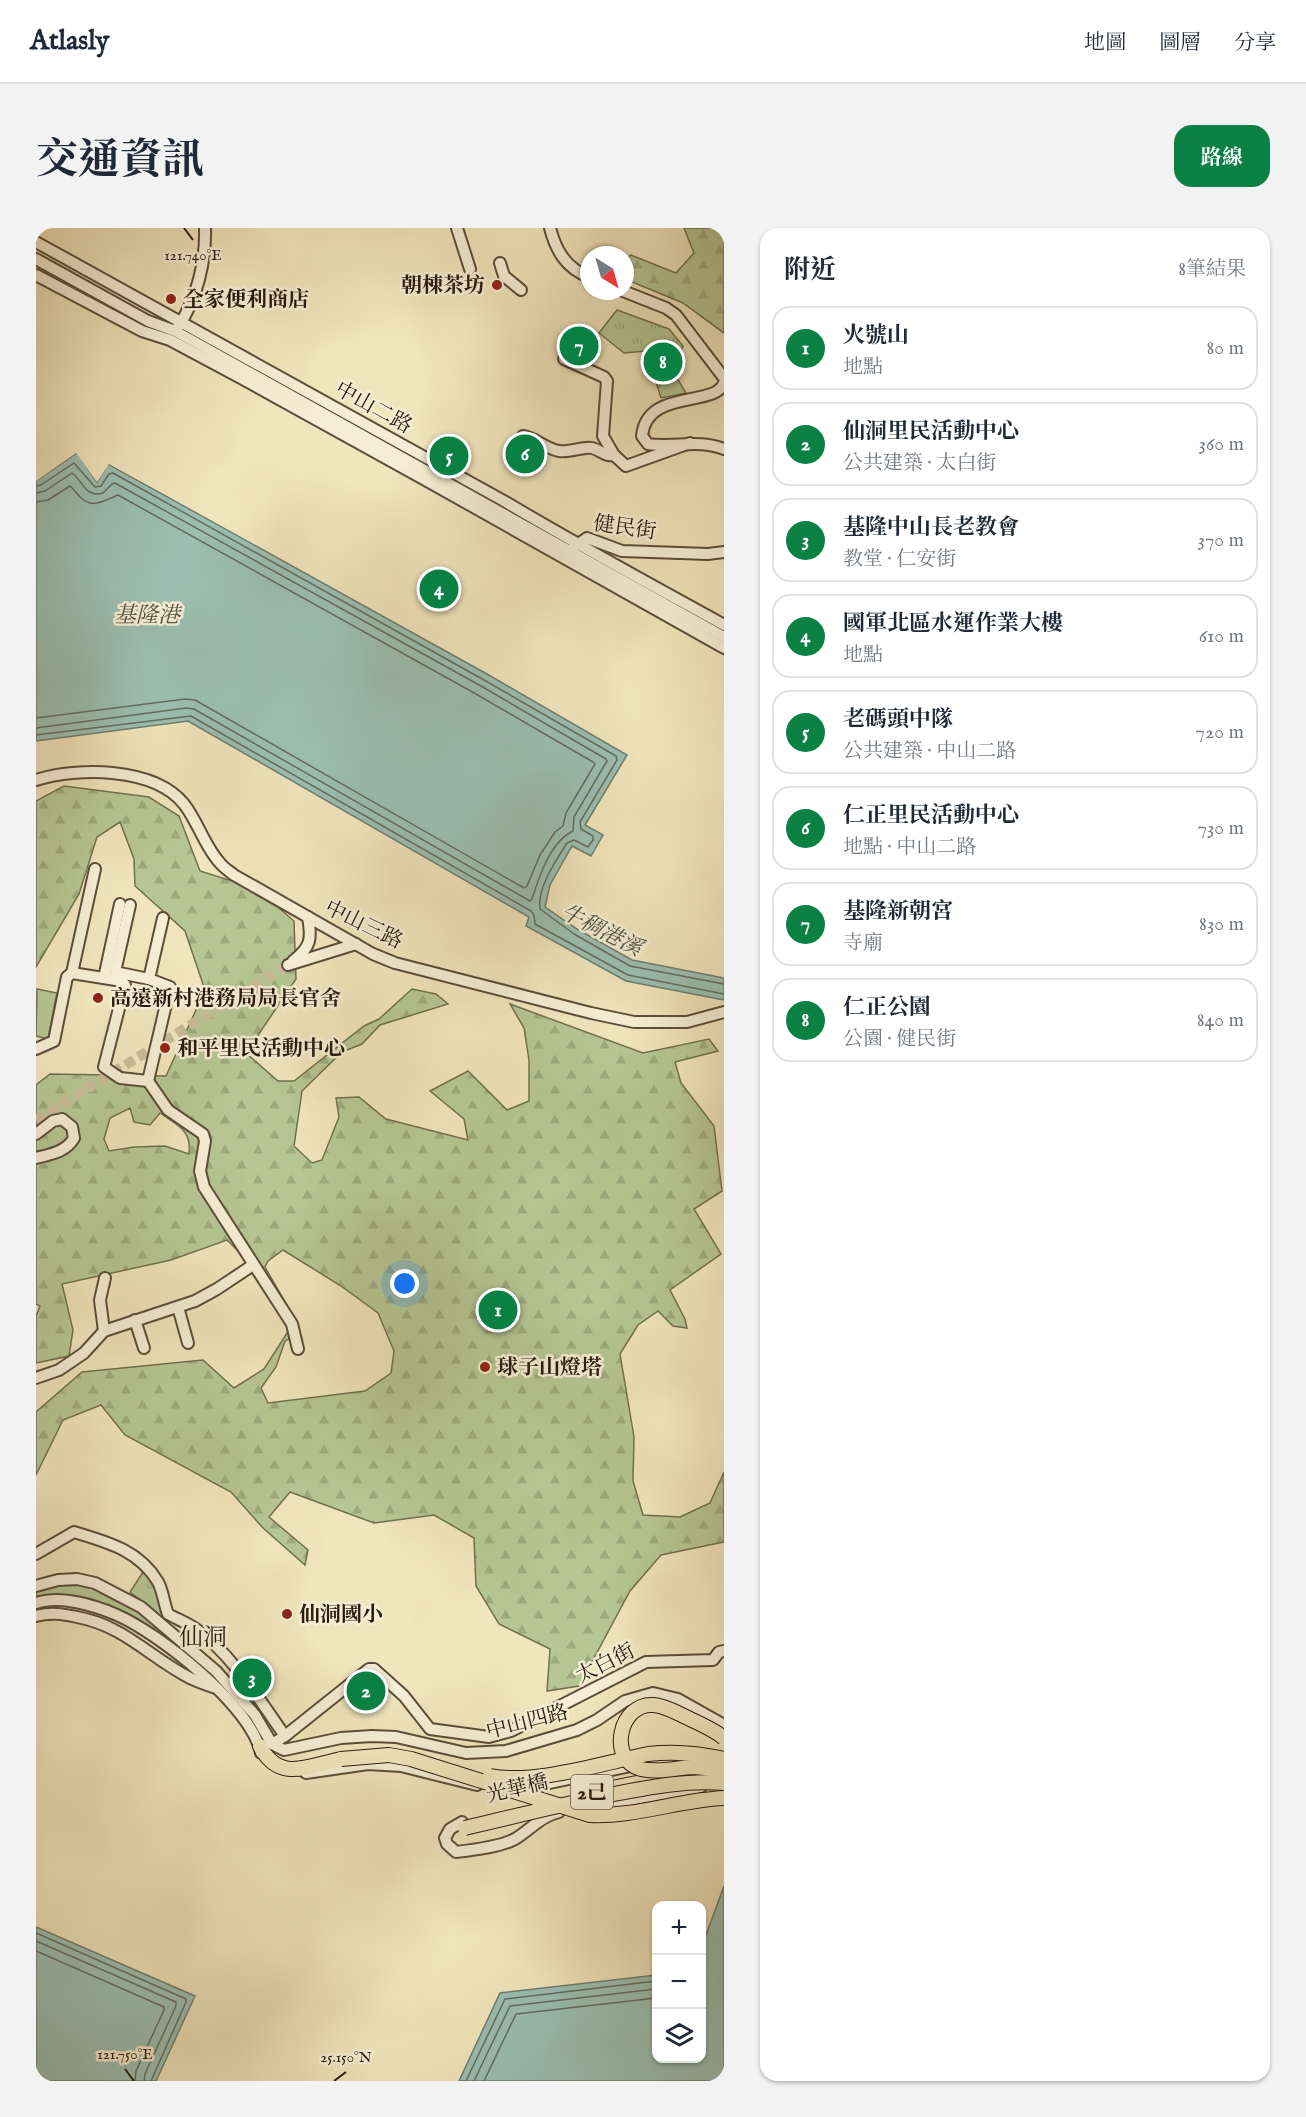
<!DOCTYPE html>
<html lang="zh-TW">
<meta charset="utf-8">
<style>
:root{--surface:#fff;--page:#f2f2f3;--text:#1f2937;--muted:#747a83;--line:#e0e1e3;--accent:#0b8043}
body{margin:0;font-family:"IM FELL English","Noto Serif TC",serif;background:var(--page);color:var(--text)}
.controls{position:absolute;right:18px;bottom:18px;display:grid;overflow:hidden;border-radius:12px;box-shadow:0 2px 4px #0004}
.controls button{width:54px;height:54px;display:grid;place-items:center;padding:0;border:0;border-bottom:2px solid var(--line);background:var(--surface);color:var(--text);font:30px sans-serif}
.compass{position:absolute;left:544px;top:18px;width:54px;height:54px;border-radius:50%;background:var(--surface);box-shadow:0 2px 4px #0004;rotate:143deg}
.you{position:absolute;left:369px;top:1056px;width:21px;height:21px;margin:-15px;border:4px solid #fff;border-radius:50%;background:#1a73e8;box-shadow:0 0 0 9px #1a73e833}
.badge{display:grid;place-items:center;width:39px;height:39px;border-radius:50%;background:var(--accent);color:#fff;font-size:20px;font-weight:700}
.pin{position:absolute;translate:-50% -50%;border:3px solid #fff;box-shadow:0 2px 6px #0006}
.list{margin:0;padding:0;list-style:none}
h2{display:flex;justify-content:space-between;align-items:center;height:78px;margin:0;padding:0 24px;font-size:26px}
h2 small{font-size:20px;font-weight:400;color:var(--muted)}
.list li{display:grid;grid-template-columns:39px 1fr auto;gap:18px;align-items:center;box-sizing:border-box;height:84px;margin:0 12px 12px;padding:0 12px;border:2px solid var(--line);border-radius:18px}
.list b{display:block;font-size:22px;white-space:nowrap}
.list p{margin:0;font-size:20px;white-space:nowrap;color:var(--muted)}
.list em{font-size:20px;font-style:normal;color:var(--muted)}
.icon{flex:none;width:33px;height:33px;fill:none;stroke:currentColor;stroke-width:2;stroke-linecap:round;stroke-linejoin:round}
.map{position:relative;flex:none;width:688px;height:1853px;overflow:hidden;border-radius:18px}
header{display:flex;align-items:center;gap:36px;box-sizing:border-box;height:84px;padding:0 30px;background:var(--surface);border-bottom:2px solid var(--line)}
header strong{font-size:28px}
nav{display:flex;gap:33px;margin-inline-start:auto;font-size:21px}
.intro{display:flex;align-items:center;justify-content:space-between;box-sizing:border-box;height:144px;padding:0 36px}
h1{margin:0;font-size:42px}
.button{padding:15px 27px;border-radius:18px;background:var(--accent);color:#fff;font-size:21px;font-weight:700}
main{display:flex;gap:36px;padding:0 36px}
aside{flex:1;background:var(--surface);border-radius:18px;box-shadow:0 2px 4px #0004}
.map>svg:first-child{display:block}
</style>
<header>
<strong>Atlasly</strong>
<nav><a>地圖</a><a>圖層</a><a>分享</a></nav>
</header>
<div class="intro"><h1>交通資訊</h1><a class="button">路線</a></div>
<main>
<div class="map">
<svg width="688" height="1853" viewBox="0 0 688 1853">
<defs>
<pattern id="forest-firs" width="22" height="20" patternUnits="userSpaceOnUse" patternTransform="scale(1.5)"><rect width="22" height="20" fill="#b6c694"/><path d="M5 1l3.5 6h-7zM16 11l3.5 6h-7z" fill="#9daa7e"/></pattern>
<pattern id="park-tufts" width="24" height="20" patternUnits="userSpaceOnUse" patternTransform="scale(1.5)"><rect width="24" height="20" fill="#b6c694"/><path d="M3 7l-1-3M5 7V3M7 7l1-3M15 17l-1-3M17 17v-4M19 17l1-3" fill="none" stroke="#9daa7e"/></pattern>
</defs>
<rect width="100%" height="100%" fill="#f1e5bd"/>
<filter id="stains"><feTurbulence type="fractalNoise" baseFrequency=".00333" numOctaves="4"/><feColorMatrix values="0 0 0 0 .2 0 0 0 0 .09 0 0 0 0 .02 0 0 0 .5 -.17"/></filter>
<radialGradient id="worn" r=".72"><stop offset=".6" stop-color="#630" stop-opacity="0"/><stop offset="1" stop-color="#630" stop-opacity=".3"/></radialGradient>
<!-- green -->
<g fill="#b6c694" stroke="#707051" stroke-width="1.5">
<polygon points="1,761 21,765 12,811 0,808"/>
<polygon points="20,1356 52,1357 97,1378 157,1430 90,1385 58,1374 0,1371 0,1362"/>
</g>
<!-- forest -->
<g fill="url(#forest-firs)" stroke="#707051" stroke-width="1.5" fill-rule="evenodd">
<polygon points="648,0 688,0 688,105 647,75 589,51 589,31 595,27 640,45 658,25"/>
<path d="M28 558 113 569 143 588 164 643 221 661 258 693 260 751 210 825 242 853H258L328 798 343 791 376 761 400 766 412 776 344 797 326 816 306 824 266 863 258 918 276 935 286 932 303 889 300 870 323 869 350 891 432 912 428 891 394 863 432 843 471 882 493 873V832L488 800 474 776 607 825 673 811 682 823 639 834 645 855 678 898 686 963 658 981 685 1026 634 1062 649 1091 651 1100 637 1098 622 1083 602 1097 584 1126 598 1209 597 1253 607 1287 644 1289 674 1275 688 1244V1314L625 1327 594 1363 543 1458 511 1463 514 1421 463 1396 440 1358 438 1310 398 1287 338 1295 254 1264 233 1289 272 1322 269 1337 226 1299 195 1264 89 1207 65 1177 27 1192 0 1247V1184L46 1144 167 1132 198 1160 228 1141 253 1102 211 1032 191 1012 135 1032 26 1056 37 1102 33 1128 0 1135V1088L4 1078 0 1076V857L14 846 130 848 169 762 149 703 99 658 98 631 84 594 61 609 43 666 0 739V573ZM94 880 98 894 114 897 124 885C141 897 156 902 153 926L129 918 98 919 73 923 68 911 74 890ZM247 1022 305 1058 342 1085 358 1123 355 1145 329 1163 232 1175 225 1160 240 1139 249 1113 264 1105 257 1088 229 1039 232 1033Z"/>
</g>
<!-- park -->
<g fill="url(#park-tufts)" stroke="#707051" stroke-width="1.5">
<polygon points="581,82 633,101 647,118 636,142 650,165 625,170 610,123 588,125 563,105"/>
<polygon points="109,1341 122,1356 130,1384 126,1389 94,1364"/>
</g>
<!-- water -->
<g fill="#9bbfb2" stroke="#6e7d70" stroke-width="1.5">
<polygon points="41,225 61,254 72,236 451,446 591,527 549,597 567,607 555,628 536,618 514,657 509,679 541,701 596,732 688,750 688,772 590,753 490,698 493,689 152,493 0,513 0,253"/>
<polygon points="688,1658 688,1853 423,1853 464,1765 620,1747 620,1830 666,1830 666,1718"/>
<polygon points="0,1699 159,1768 120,1853 0,1853"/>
</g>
<!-- pier -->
<polygon fill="#f1e5bd" points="40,222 43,223 61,249 70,234 74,233 323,372 73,236 61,254 40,225 0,253 0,250"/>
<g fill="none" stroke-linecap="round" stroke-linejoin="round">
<!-- shore -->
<g stroke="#636c60" stroke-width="1.5">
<path d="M0 258 5 257 38 235 59 259 65 258 73 246 77 245 448 452 580 528 581 532 544 594 545 601 557 608V612L552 619 538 612 531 615C520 633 501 659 504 681L538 706 594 738 688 756"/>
<path d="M0 265 9 263 36 245C47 253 49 270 67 265L76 256 79 255 445 458 570 531 571 533 538 589 537 603C514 614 503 649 496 671L494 673 158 481 150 480 0 500"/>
<path d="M0 274 12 272 34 258C38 261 40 265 44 269 57 282 69 272 82 267L440 466 557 534 559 536 530 585 527 598 519 604 504 627 491 658 488 660 159 472 149 471 0 490"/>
<polyline points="0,507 155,488 495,683 498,687 499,696 592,747 688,766"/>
<polyline points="0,1705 150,1771 150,1774 115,1853"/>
<polyline points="0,1713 140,1774 140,1778 109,1846 108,1853"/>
<polyline points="0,1723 128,1779 128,1782 100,1843 99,1853"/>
<polyline points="430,1853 469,1771 620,1753"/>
<polyline points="438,1853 474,1778 620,1761"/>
<polyline points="448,1853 480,1786 620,1770"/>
</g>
<!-- minor-tunnel -->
<polyline stroke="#c9bc9a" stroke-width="10" stroke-dasharray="10 5" stroke-linecap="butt" points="0,892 252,737"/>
<!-- minor casing -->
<g stroke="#5c4d3a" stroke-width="14">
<g id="minor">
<polyline points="421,0 434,41"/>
<path d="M514 0C520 23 530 40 553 49"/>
<path d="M0 14 468 273C540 316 614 356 688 397"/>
<polyline points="0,31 112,93 139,103 688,409"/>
<polyline points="464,35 468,48 485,62"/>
<polyline points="0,47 106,103 134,112 205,150 386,250 688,420"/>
<polyline points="587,63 630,80 640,87 688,150"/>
<path d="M142 99C161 71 170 33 169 0"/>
<polyline points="528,131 568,149 571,153 567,208 578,227 590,238 654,215"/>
<path d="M688 155C679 180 611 160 606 208L612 216C637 220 663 211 688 221"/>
<path d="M487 208C500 210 510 221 523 223 534 225 547 218 556 220 565 222 569 229 578 227"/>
<polyline points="538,319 551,310 586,323 672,326 688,324"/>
<path d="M0 552C42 539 118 539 148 576 162 594 169 619 184 635 188 640 193 643 198 647L337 726 359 735 555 785 598 794H651L688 784"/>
<polyline points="94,677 79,744 113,751"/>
<path d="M257 733C275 719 276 711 272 689"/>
<polyline points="252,737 320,716"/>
<polyline points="36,745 59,641"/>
<polyline points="68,750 84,676"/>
<polyline points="0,821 18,813 31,749 36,745 86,753 89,757 68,839 84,850 112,853 134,759 113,751 127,690"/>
<polyline points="112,853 132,882 167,906 169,913 164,943 168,959 256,1096 262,1121"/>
<path d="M0 906 17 893 26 891 36 899 38 910C30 924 15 926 0 930"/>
<polyline points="142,1079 152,1115"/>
<polyline points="99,1092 108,1120"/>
<polyline points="68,1103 64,1072 69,1050"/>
<polyline points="0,1150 23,1142 48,1125 68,1103 159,1073 181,1061 217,1037"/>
<path d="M0 1326 38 1304C71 1314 103 1322 122 1354 127 1363 128 1376 132 1386 141 1391 151 1395 160 1401 196 1426 224 1473 249 1508"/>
<polyline points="0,1358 22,1352 41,1351 59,1355 105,1379 180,1443 219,1487 236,1516 248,1522 305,1510 336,1508 360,1509 430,1525 470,1523 541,1502 561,1492 589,1473 617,1465 642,1471 688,1497"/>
<path d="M0 1375C24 1367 58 1377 81 1387 124 1406 215 1478 225 1525"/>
<path d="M0 1388C15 1384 26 1386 41 1389 89 1398 113 1429 154 1450 162 1454 171 1457 180 1460"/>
<polyline points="236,1516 249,1508 333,1441 338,1441 368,1468 394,1501 453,1509 475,1503 610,1434 677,1432 683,1424 688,1423"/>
<polyline points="270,1545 332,1536 365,1538 441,1557"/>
<polyline points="471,1559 499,1558 623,1532 651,1531"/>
<polyline points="538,1582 665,1559"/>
<path d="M426 1594 414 1601 409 1610 411 1616 420 1624C437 1622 464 1619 479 1611 494 1602 505 1588 523 1584"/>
</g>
</g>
<!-- major casing -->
<g stroke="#2b1a0e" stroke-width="16">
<g id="major">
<path d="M224 1518C243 1555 272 1538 305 1531"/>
<polyline points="566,1562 641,1547"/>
</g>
</g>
<!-- minor -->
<use href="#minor" stroke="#f6eed4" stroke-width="10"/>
<!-- major -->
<use href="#major" stroke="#f1e5bd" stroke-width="14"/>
<!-- major-bridge casing -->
<g stroke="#2b1a0e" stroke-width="16" stroke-linecap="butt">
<g id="major-bridge">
<path d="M688 1510C677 1501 664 1496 652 1490 641 1485 630 1478 618 1477 583 1474 571 1532 605 1541 621 1545 640 1540 656 1539 666 1539 677 1542 688 1543"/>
<path d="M305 1531 353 1527 375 1531 554 1587C599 1589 643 1572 688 1570"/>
<path d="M454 1548C498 1557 567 1535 612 1526 638 1523 662 1525 688 1531"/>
<path d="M429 1600C479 1588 528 1576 578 1566 614 1559 651 1552 688 1555"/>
</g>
</g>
<!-- major-bridge -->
<use href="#major-bridge" stroke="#f1e5bd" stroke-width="14"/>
</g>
<!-- ticks -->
<path fill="none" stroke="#2b1a0e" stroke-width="2" d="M148 0 157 12M89 1841 98 1853M298 1853 310 1844"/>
<!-- markers -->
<g fill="#8f2418" stroke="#f6eed4" stroke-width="2">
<circle cx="461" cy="57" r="6"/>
<circle cx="135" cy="71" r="6"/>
<circle cx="62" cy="770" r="6"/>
<circle cx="129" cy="820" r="6"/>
<circle cx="449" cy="1139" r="6"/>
<circle cx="251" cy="1386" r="6"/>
</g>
<g text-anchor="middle" stroke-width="5" stroke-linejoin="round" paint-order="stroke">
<!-- shield labels -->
<rect fill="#f6eed4" stroke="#685a49" stroke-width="1.5" x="535" y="1547" width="42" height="34" rx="4.5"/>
<g font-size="20" font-weight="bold" fill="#2b1a0e">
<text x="556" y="1571">2己</text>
</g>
<!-- poi labels -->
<g font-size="21" font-weight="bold" fill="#2b1a0e" stroke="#f6eed4" text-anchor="start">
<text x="449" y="64" text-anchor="end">朝棟茶坊</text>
<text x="147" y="78">全家便利商店</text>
<text x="74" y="777">高遠新村港務局局長官舍</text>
<text x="141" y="827">和平里民活動中心</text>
<text x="461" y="1146">球子山燈塔</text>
<text x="263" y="1393">仙洞國小</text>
</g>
<!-- street labels -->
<g font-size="21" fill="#2b1a0e" stroke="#f6eed4">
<text transform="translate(338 179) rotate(29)" y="7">中山二路</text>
<text transform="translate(589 299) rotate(8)" y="7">健民街</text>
<text transform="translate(328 696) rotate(26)" y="7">中山三路</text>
<text transform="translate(569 1435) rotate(-27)" y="7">太白街</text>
<text transform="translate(491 1493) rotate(-14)" y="7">中山四路</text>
<text transform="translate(481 1560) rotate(-13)" y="7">光華橋</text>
</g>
<!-- water labels -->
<g font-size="22" font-style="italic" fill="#525447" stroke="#f6eed4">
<text x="111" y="394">基隆港</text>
<text transform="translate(566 701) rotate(27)" y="8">牛稠港溪</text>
</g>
<!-- quarter labels -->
<g font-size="24" fill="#2b1a0e" stroke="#f6eed4">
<text x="167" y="1417">仙洞</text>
</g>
</g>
<g font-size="15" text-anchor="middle" fill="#2b1a0e" stroke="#f6eed4" stroke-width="5" stroke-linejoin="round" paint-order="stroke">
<text x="157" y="32">121.740°E</text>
<text x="89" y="1831">121.750°E</text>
<text x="310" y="1834">25.150°N</text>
</g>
<rect width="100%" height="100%" filter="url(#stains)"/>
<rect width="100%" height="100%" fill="url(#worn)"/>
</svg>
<div class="controls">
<button>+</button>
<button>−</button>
<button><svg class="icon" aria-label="layers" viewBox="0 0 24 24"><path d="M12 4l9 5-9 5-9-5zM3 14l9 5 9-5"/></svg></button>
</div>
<svg class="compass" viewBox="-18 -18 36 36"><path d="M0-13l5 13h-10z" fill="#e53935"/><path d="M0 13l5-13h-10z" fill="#747a83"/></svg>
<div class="you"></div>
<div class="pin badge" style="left:462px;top:1082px">1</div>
<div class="pin badge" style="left:330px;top:1463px">2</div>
<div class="pin badge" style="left:216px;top:1450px">3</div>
<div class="pin badge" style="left:403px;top:361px">4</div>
<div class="pin badge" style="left:413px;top:228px">5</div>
<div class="pin badge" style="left:489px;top:226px">6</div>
<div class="pin badge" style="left:543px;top:118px">7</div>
<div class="pin badge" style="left:627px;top:134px">8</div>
</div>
<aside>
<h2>附近<small>8筆結果</small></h2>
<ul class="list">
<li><span class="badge">1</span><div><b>火號山</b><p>地點</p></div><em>80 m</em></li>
<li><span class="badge">2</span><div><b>仙洞里民活動中心</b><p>公共建築 · 太白街</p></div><em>360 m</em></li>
<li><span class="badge">3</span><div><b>基隆中山長老教會</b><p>教堂 · 仁安街</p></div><em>370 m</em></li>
<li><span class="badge">4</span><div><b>國軍北區水運作業大樓</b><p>地點</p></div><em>610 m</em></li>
<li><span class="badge">5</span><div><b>老碼頭中隊</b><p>公共建築 · 中山二路</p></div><em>720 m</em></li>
<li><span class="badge">6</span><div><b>仁正里民活動中心</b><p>地點 · 中山二路</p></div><em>730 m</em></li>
<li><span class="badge">7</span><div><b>基隆新朝宮</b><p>寺廟</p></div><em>830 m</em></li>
<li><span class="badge">8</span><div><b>仁正公園</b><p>公園 · 健民街</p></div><em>840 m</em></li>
</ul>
</aside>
</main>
